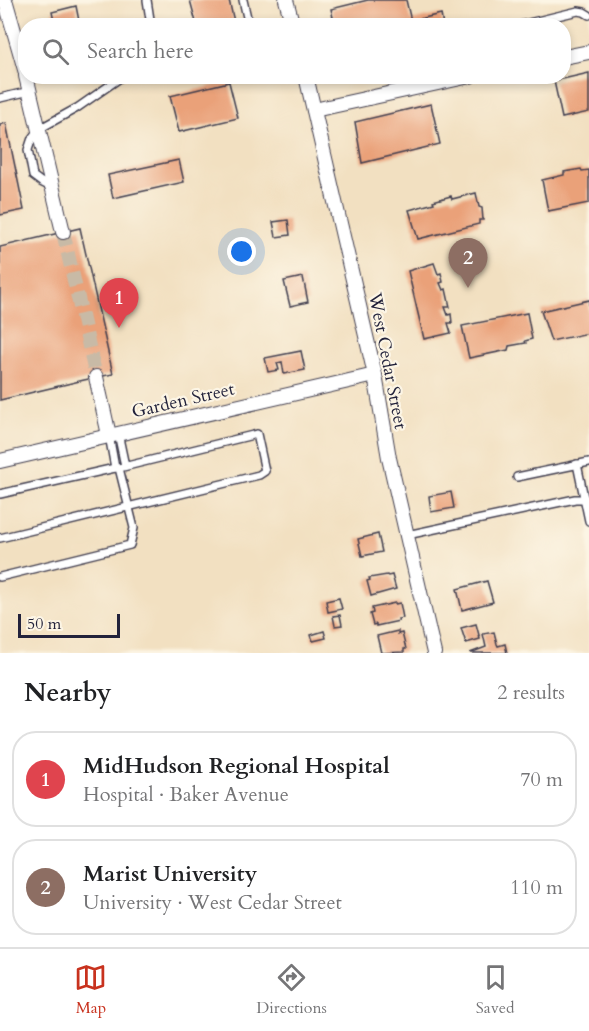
<!DOCTYPE html>
<meta charset="utf-8">
<style>
:root{--surface:#fff;--page:#f2f2f2;--text:#202124;--muted:#757577;--line:#e0e0e0;--accent:#c8321e}
body{margin:0;font-family:Cardo,serif;background:var(--page);color:var(--text)}
.scale{position:absolute;left:18px;bottom:15px;width:102px;box-sizing:border-box;padding-left:6px;border:3px solid #22223b;border-top:0;font-size:16px;line-height:21px;white-space:nowrap;color:#22223b;-webkit-text-stroke:4px #fcf5e5;paint-order:stroke}
.you{position:absolute;left:242px;top:252px;width:21px;height:21px;margin:-15px;border:4px solid #fff;border-radius:50%;background:#1a73e8;box-shadow:0 0 0 9px #1a73e833}
.badge{display:grid;place-items:center;width:39px;height:39px;border-radius:50%;background:var(--accent);color:#fff;font-size:20px;font-weight:700}
.pin{position:absolute;translate:-50% -50px;filter:drop-shadow(0 2px 3px #0008)}
.pin::after{content:'';position:absolute;top:32px;width:21px;height:18px;background:inherit;clip-path:polygon(0 0,100% 0,50% 100%)}
.list{margin:0;padding:0;list-style:none}
h2{display:flex;justify-content:space-between;align-items:center;height:78px;margin:0;padding:0 24px;font-size:26px}
h2 small{font-size:20px;font-weight:400;color:var(--muted)}
.list li{display:grid;grid-template-columns:39px 1fr auto;gap:18px;align-items:center;box-sizing:border-box;height:96px;margin:0 12px 12px;padding:0 12px;border:2px solid var(--line);border-radius:24px}
.list b{display:block;font-size:22px;white-space:nowrap}
.list p{margin:0;font-size:20px;white-space:nowrap;color:var(--muted)}
.list em{font-size:20px;font-style:normal;color:var(--muted)}
.icon{flex:none;width:33px;height:33px;fill:none;stroke:currentColor;stroke-width:2;stroke-linecap:round;stroke-linejoin:round}
.map{position:relative;flex:none;width:589px;height:653px;overflow:hidden}
.search{position:absolute;background:var(--surface);box-shadow:0 3px 9px #0003;left:18px;right:18px;top:18px;height:66px;display:flex;align-items:center;gap:15px;box-sizing:border-box;padding:0 21px;border-radius:24px;color:var(--muted);font-size:22px}
.sheet{height:294px;background:var(--surface)}
nav{display:flex;justify-content:space-around;align-items:center;box-sizing:border-box;height:84px;border-top:2px solid var(--line);background:var(--surface);font-size:16px;color:var(--muted)}
nav a{display:grid;justify-items:center;gap:3px}
nav .on{color:var(--accent)}
.map>svg:first-child{display:block}
</style>
<div class="map">
<svg width="589" height="653" viewBox="0 0 589 653">
<rect width="100%" height="100%" fill="#fcf5e5"/>
<filter id="ink" filterUnits="userSpaceOnUse"><feTurbulence type="fractalNoise" baseFrequency=".0167" numOctaves="2"/><feDisplacementMap in="SourceGraphic" scale="12" xChannelSelector="R" yChannelSelector="G"/><feConvolveMatrix kernelMatrix="1 2 1 2 8 2 1 2 1" color-interpolation-filters="sRGB"/></filter>
<filter id="wash" filterUnits="userSpaceOnUse"><feTurbulence type="fractalNoise" baseFrequency=".008" numOctaves="4" result="noise"/><feDisplacementMap in="SourceGraphic" scale="24" xChannelSelector="R" yChannelSelector="G"/><feGaussianBlur stdDeviation="1.35" result="paint"/><feColorMatrix in="noise" values="0 0 0 0 0 0 0 0 0 0 0 0 0 0 0 0 0 1.4 0 .05"/><feComposite in="paint" operator="in"/></filter>
<g filter="url(#wash)">
<rect width="100%" height="100%" fill="#f2e0c1"/>
<g id="blocks">
<!-- building -->
<g fill="#eaa179">
<polygon points="190,0 229,0 235,26 197,26"/>
<polygon points="368,0 406,0 411,21 441,14 443,26 335,26 331,9"/>
<polygon points="76,6 80,26 55,26 52,12"/>
<polygon points="589,73 589,112 562,118 554,81"/>
<polygon points="229,82 238,118 179,132 170,96"/>
<polygon points="431,104 440,144 362,163 355,122"/>
<polygon points="6,123 24,210 0,215 0,125"/>
<polygon points="179,160 184,182 113,198 108,175"/>
<polygon points="581,169 582,171 589,170 589,203 548,211 542,180 564,175 564,172"/>
<polygon points="476,193 479,207 482,208 483,220 479,220 479,224 418,239 409,210 434,203 433,201 451,196 452,199"/>
<polygon points="288,220 290,235 276,237 273,222"/>
<polygon points="80,228 113,374 84,380 0,400 0,247"/>
<polygon points="434,263 438,274 441,273 443,282 440,283 443,290 446,289 450,307 445,307 448,315 451,314 452,323 448,323 451,333 424,339 408,271"/>
<polygon points="303,277 308,302 290,306 284,281"/>
<polygon points="589,300 589,333 551,341 541,311"/>
<polygon points="527,313 532,339 525,341 526,343 509,346 508,350 469,358 462,326"/>
<polygon points="301,351 305,370 284,374 282,362 277,363 279,370 268,372 265,358"/>
<polygon points="451,492 454,508 431,512 429,496"/>
<polygon points="378,534 382,552 362,556 358,539"/>
<polygon points="387,575 388,576 392,575 396,589 371,596 367,581 370,580 369,578"/>
<polygon points="487,581 493,602 462,610 457,589"/>
<polygon points="339,598 342,609 328,612 326,601"/>
<polygon points="395,603 395,604 400,603 403,618 398,619 399,621 376,626 376,624 373,625 370,614 373,613 372,608"/>
<polygon points="340,615 342,625 335,626 333,616"/>
<polygon points="476,624 480,639 466,643 461,628"/>
<polygon points="324,631 326,638 313,641 311,635"/>
<polygon points="398,631 398,634 402,633 406,649 404,649 404,652 381,653 377,636"/>
<polygon points="494,632 497,644 498,646 505,644 507,653 470,653 486,647 483,634"/>
</g>
</g>
</g>
<g filter="url(#ink)">
<use href="#blocks" fill-opacity="0" stroke="#413e4f" stroke-width="1.5"/>
<g fill="none" stroke-linecap="round" stroke-linejoin="round">
<!-- minor-tunnel -->
<polyline stroke="#c8baa6" stroke-width="14" stroke-dasharray="14 7" stroke-linecap="butt" points="63,232 96,377"/>
<!-- service casing -->
<g stroke="#413e4f" stroke-width="10">
<g id="service">
<polyline points="147,0 151,26"/>
<polyline points="243,0 249,26"/>
<polyline points="516,26 578,11 584,12 589,15"/>
<polyline points="0,98 30,91"/>
<polyline points="51,187 41,182 33,176 28,150 32,138 39,129 77,108 123,76"/>
<polyline points="118,433 125,466"/>
<polyline points="577,464 589,521"/>
<polyline points="517,477 589,462"/>
<polyline points="0,494 115,468"/>
<polyline points="407,535 575,499 589,499"/>
<polyline points="0,538 259,475 265,471 257,434 119,468"/>
<polyline points="0,577 130,545 134,528 119,468 115,468 109,435"/>
</g>
</g>
<!-- minor casing -->
<g stroke="#413e4f" stroke-width="16">
<g id="minor">
<polyline points="3,0 6,3 26,73"/>
<polyline points="286,0 293,26"/>
<polyline points="564,57 589,52"/>
<polyline points="26,76 63,232"/>
<polyline points="306,76 375,375 389,458 434,653"/>
<polyline points="314,110 470,76"/>
<polyline points="96,377 109,435"/>
<polyline points="0,461 375,375"/>
</g>
</g>
<!-- service -->
<use href="#service" stroke="#fff" stroke-width="7"/>
<!-- minor -->
<use href="#minor" stroke="#fff" stroke-width="14"/>
</g>
</g>
<g text-anchor="middle" stroke-width="4.5" stroke-linejoin="round" paint-order="stroke">
<!-- street labels -->
<g font-size="18" fill="#22223b" stroke="#fcf5e5">
<text transform="translate(388 361) rotate(79)" y="6">West Cedar Street</text>
<text transform="translate(183 400) rotate(-13)" y="6">Garden Street</text>
</g>
</g>
</svg>
<div class="scale">50 m</div>
<div class="you"></div>
<div class="pin badge" style="left:119px;top:328px;background:#e0444e">1</div>
<div class="pin badge" style="left:468px;top:288px;background:#8d6e63">2</div>
<div class="search"><svg class="icon" aria-label="search" viewBox="0 0 24 24"><circle cx="10" cy="10" r="6"/><path d="M15 15l6 6"/></svg>Search here</div>
</div>
<section class="sheet">
<h2>Nearby<small>2 results</small></h2>
<ul class="list">
<li><span class="badge" style="background:#e0444e">1</span><div><b>MidHudson Regional Hospital</b><p>Hospital · Baker Avenue</p></div><em>70 m</em></li>
<li><span class="badge" style="background:#8d6e63">2</span><div><b>Marist University</b><p>University · West Cedar Street</p></div><em>110 m</em></li>
</ul>
</section>
<nav>
<a class="on"><svg class="icon" aria-label="map" viewBox="0 0 24 24"><path d="M3 6l6-2 6 2 6-2v14l-6 2-6-2-6 2zM9 4v14M15 6v14"/></svg>Map</a>
<a><svg class="icon" aria-label="directions" viewBox="0 0 24 24"><path d="M12 3l9 9-9 9-9-9zM9 14v-3h6M13 9l2 2-2 2"/></svg>Directions</a>
<a><svg class="icon" aria-label="saved" viewBox="0 0 24 24"><path d="M7 4h10v16l-5-4-5 4z"/></svg>Saved</a>
</nav>
